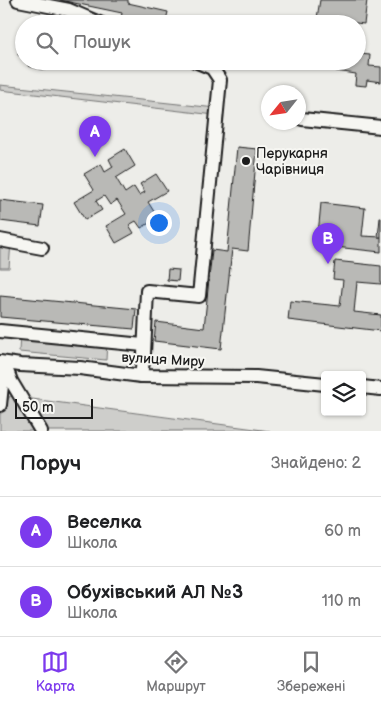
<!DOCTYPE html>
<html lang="uk">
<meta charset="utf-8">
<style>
:root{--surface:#fff;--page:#f2f2f2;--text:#202124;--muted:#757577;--line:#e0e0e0;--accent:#7c3aed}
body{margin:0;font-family:"Balsamiq Sans",sans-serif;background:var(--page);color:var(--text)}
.controls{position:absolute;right:15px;bottom:15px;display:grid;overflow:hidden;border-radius:5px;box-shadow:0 1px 4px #0004}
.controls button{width:45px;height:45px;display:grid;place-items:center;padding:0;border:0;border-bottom:1px solid var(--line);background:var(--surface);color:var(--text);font:25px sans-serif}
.compass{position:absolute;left:261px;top:85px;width:45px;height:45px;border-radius:50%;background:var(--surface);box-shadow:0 1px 4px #0004;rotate:240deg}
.scale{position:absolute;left:15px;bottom:12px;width:78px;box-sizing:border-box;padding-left:5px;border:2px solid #1c1c1c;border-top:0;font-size:14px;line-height:18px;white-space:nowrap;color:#1c1c1c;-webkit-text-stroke:4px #f6f6f2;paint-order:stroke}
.you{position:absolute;left:158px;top:222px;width:18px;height:18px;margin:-12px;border:4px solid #fff;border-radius:50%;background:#1a73e8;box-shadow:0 0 0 8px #1a73e833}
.badge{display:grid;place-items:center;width:32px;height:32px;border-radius:50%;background:var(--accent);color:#fff;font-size:16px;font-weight:700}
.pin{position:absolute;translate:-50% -41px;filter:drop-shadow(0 1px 2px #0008)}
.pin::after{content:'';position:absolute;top:26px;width:18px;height:15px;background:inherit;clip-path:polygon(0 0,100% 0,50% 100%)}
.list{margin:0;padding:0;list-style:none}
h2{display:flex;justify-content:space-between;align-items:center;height:65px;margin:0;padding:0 20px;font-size:21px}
h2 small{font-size:16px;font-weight:400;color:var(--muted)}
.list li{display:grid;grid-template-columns:32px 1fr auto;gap:15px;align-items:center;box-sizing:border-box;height:70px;padding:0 20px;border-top:1px solid var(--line)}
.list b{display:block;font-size:19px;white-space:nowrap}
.list p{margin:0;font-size:16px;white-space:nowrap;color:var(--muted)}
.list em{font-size:16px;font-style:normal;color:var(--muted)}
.icon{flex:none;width:28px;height:28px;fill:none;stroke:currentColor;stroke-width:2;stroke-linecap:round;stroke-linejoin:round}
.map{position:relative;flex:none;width:381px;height:431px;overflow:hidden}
.search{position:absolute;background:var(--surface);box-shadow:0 1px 4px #0004;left:15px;right:15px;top:15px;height:55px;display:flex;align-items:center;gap:12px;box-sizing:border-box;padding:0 18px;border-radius:28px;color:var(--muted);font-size:19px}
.sheet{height:205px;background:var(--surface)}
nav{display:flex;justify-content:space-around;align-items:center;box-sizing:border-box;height:70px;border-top:1px solid var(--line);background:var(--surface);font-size:14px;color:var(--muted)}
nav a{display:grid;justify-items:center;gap:2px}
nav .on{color:var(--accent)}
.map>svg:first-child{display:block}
</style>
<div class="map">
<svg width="381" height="431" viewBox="0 0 381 431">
<rect width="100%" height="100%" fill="#edede9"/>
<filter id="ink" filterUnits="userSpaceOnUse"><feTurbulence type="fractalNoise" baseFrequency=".02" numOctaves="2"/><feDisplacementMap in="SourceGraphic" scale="10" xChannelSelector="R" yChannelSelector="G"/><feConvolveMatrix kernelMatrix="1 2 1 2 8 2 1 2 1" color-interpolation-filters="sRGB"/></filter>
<g filter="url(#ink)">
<!-- green -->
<g fill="#cececb" stroke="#757574">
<polygon points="0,85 216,108 215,115 0,90"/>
<polygon points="0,240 11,242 9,268 0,268"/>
<polygon points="20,334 107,341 106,360 19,352"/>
<polygon points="10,396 270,431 0,431 0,415"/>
</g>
<!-- building -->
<g fill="#b9b9b6" stroke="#1c1c1c">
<polygon points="60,0 128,0 128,3 168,12 166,20 182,24 122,24 120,23 122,13"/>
<polygon points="320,0 367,0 364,24 317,18"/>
<polygon points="22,33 24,34 24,56 18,55"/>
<polygon points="357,46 360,46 359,54 370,55 369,66 381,67 381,82 367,80 366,86 355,85 356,74 336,71 337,65 326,63 326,61 357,61"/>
<polygon points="29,61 46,61 45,70 28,66"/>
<polygon points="214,61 237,61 236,66"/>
<polygon points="237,147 257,149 248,251 232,249 221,349 154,341 156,322 204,328 212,250 227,252"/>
<polygon points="125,149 135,166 116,178 125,193 134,187 139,195 145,192 140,184 156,174 167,191 148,202 158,218 141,228 136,221 129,225 134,233 116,243 106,226 126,214 117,200 110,205 104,196 96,201 102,210 85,220 74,202 94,190 84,174 101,164 105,172 113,167 109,159"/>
<polygon points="0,200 43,205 40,226 0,221"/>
<polygon points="321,203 365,208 362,236 381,237 381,252 317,245"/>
<polygon points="380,218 381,218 381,237 378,237"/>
<polygon points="335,261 381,266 381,284 357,282 354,312 381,315 381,331 288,320 290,301 340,306 343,280 333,279"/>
<polygon points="168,269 179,270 178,281 167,280"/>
<polygon points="0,296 136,309 134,329 0,317"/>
</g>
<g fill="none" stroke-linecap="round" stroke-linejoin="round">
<!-- minor casing -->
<g stroke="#1c1c1c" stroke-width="16">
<g id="minor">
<polyline points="18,0 69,10 102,24"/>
<polyline points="302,119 381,127"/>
<polyline points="0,240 42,248"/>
<polyline points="0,331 143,345"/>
<polyline points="0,362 20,365 80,368 141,376 256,377 325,384"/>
<polyline points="4,363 11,381 41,431"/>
<polyline points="141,376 144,354 147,291 199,296 220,80 212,68 195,61"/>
<polyline points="362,387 381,389"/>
<polyline points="0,405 4,365"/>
</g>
</g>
<!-- minor -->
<use href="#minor" stroke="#f6f6f2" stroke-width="12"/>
</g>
</g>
<!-- markers -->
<circle fill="#1c1c1c" stroke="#f6f6f2" stroke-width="2" cx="246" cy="161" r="5"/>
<g text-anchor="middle" stroke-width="4" stroke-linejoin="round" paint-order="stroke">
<!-- poi labels -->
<g font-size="14" fill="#1c1c1c" stroke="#f6f6f2" text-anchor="start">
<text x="256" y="158">Перукарня<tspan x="256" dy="16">Чарівниця</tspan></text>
</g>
<!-- street labels -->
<g font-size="14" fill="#1c1c1c" stroke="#f6f6f2">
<text transform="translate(163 359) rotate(3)" y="5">вулиця Миру</text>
</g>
</g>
</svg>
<div class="controls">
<button><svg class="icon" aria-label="layers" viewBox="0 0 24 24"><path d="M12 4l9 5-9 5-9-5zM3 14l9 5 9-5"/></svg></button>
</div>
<svg class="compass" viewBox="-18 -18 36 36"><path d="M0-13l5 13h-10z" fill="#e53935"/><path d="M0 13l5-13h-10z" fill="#757577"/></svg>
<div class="scale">50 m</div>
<div class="you"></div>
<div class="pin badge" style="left:95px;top:157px">A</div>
<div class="pin badge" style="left:328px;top:264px">B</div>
<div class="search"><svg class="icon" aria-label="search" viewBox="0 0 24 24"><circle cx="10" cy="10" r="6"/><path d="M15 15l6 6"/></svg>Пошук</div>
</div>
<section class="sheet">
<h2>Поруч<small>Знайдено: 2</small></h2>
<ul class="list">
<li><span class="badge">A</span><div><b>Веселка</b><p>Школа</p></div><em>60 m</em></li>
<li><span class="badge">B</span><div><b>Обухівський АЛ №3</b><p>Школа</p></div><em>110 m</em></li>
</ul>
</section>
<nav>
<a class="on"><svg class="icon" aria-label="map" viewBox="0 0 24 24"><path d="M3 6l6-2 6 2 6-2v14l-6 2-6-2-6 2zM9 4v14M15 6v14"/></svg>Карта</a>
<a><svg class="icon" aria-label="directions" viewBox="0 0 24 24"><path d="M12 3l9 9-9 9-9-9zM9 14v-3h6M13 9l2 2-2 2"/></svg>Маршрут</a>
<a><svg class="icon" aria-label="saved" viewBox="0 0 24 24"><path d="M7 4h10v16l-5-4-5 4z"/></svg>Збережені</a>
</nav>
